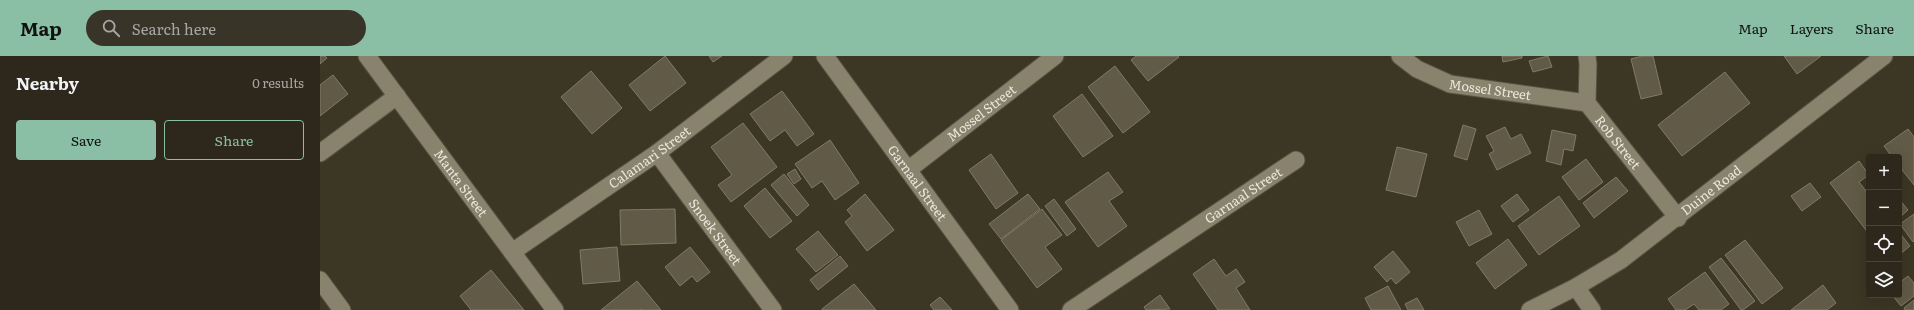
<!DOCTYPE html>
<meta charset="utf-8">
<style>
:root{--surface:#2d281b;--page:#393428;--text:#f1f3f6;--muted:#a7a6a3;--line:#48443a;--accent:#8abfa5}
body{margin:0;font-family:Literata,serif;background:var(--page);color:var(--text)}
.controls{position:absolute;right:12px;bottom:12px;display:grid;overflow:hidden;border-radius:4px;box-shadow:0 4px 16px #0002}
.controls button{width:36px;height:36px;display:grid;place-items:center;padding:0;border:0;border-bottom:1px solid var(--line);background:var(--surface);color:var(--text);font:20px sans-serif}
.list{margin:0;padding:0;list-style:none}
h2{display:flex;justify-content:space-between;align-items:center;height:52px;margin:0;padding:0 16px;font-size:17px}
h2 small{font-size:13px;font-weight:400;color:var(--muted)}
.actions{display:flex;gap:8px;padding:12px 16px}
.actions a{flex:1;padding:9px 0;border:1px solid var(--accent);border-radius:4px;text-align:center;font-size:14px;color:var(--accent)}
.actions .main{background:var(--accent);color:#111}
.icon{flex:none;width:22px;height:22px;fill:none;stroke:currentColor;stroke-width:2;stroke-linecap:round;stroke-linejoin:round}
.map{position:relative;flex:none;width:1594px;height:254px;overflow:hidden}
header{display:flex;align-items:center;gap:24px;box-sizing:border-box;height:56px;padding:0 20px;background:var(--accent);color:#111}
header strong{font-size:19px}
nav{display:flex;gap:22px;margin-inline-start:auto;font-size:14px}
.search{width:280px;height:36px;background:var(--page);display:flex;align-items:center;gap:10px;box-sizing:border-box;padding:0 14px;border-radius:22px;color:var(--muted);font-size:15px}
main{display:flex}
aside{flex:1;background:var(--surface)}
.map>svg:first-child{display:block}
</style>
<header>
<strong>Map</strong>
<div class="search"><svg class="icon" aria-label="search" viewBox="0 0 24 24"><circle cx="10" cy="10" r="6"/><path d="M15 15l6 6"/></svg>Search here</div>
<nav><a>Map</a><a>Layers</a><a>Share</a></nav>
</header>
<main>
<aside>
<h2>Nearby<small>0 results</small></h2>
<ul class="list">
</ul>
<div class="actions"><a class="main">Save</a><a>Share</a></div>
</aside>
<div class="map">
<svg width="1594" height="254" viewBox="0 0 1594 254">
<rect width="100%" height="100%" fill="#3c3624"/>
<!-- building -->
<g fill="#615a46" stroke="#817a65">
<polygon points="0,0 5,0 7,2 0,8"/>
<polygon points="345,0 366,27 330,55 309,29"/>
<polygon points="389,0 402,0 393,6"/>
<polygon points="816,0 858,0 859,1 828,25 811,4"/>
<polygon points="1182,0 1202,0 1202,2 1183,6"/>
<polygon points="1228,0 1232,11 1213,16 1209,5"/>
<polygon points="1322,0 1333,0 1342,38 1321,43 1311,3"/>
<polygon points="1464,0 1501,0 1477,18"/>
<polygon points="795,10 830,56 803,77 768,31"/>
<polygon points="271,15 302,52 272,78 241,41"/>
<polygon points="1405,16 1430,47 1362,100 1338,69"/>
<polygon points="13,19 28,38 0,60 0,29"/>
<polygon points="462,35 494,78 477,90 465,74 450,85 430,58"/>
<polygon points="762,38 793,80 763,101 733,60"/>
<polygon points="423,67 457,111 411,146 398,129 412,119 391,91"/>
<polygon points="1143,69 1156,73 1147,104 1134,100"/>
<polygon points="1185,71 1191,83 1201,78 1211,97 1177,114 1169,98 1174,95 1166,80"/>
<polygon points="1588,73 1594,81 1594,129 1579,110 1579,101 1572,101 1564,90"/>
<polygon points="1232,74 1256,79 1253,95 1244,93 1241,109 1226,105"/>
<polygon points="510,84 539,127 515,144 502,125 492,132 475,108"/>
<polygon points="1077,91 1107,98 1096,141 1066,134"/>
<polygon points="671,98 698,137 676,153 649,114"/>
<polygon points="1266,103 1283,126 1259,144 1242,121"/>
<polygon points="1539,105 1549,119 1539,126 1549,139 1549,178 1510,127"/>
<polygon points="475,113 481,123 474,128 467,118"/>
<polygon points="788,116 803,136 789,145 807,170 778,191 745,146"/>
<polygon points="464,118 489,149 477,160 451,129"/>
<polygon points="1296,121 1308,135 1274,162 1263,147"/>
<polygon points="1490,127 1501,141 1482,155 1471,140"/>
<polygon points="445,132 472,165 450,182 424,150"/>
<polygon points="545,138 574,174 547,195 525,166 532,160 527,154"/>
<polygon points="708,138 720,153 681,183 669,168"/>
<polygon points="1197,138 1209,154 1193,166 1181,150"/>
<polygon points="1239,140 1260,170 1219,199 1198,170"/>
<polygon points="734,143 756,173 747,180 725,150"/>
<polygon points="1579,143 1588,154 1579,162"/>
<polygon points="355,153 356,187 301,189 300,154"/>
<polygon points="722,153 742,179 725,191 742,213 717,232 681,184"/>
<polygon points="1159,154 1172,178 1149,190 1136,166"/>
<polygon points="1594,158 1594,185 1593,186 1580,168"/>
<polygon points="498,175 518,199 496,216 476,193"/>
<polygon points="1579,176 1590,190 1579,199"/>
<polygon points="1188,183 1207,209 1175,233 1156,207"/>
<polygon points="1425,184 1463,232 1442,248 1405,199"/>
<polygon points="297,191 300,225 263,228 260,194"/>
<polygon points="370,191 390,216 377,226 372,220 360,230 345,211"/>
<polygon points="1073,195 1090,216 1076,228 1071,222 1067,226 1054,211"/>
<polygon points="520,200 528,210 498,234 490,224"/>
<polygon points="1401,202 1435,245 1423,254 1421,254 1389,211"/>
<polygon points="894,203 906,220 916,213 925,226 916,232 930,254 898,254 873,218"/>
<polygon points="171,214 204,254 151,254 140,240"/>
<polygon points="1385,216 1409,248 1401,254 1379,254 1374,248 1365,254 1356,254 1348,243"/>
<polygon points="1588,220 1594,227 1594,240 1581,250 1572,239 1579,239 1579,227"/>
<polygon points="317,225 341,254 322,254 321,253 319,254 281,254"/>
<polygon points="534,228 556,254 502,254 502,253"/>
<polygon points="1503,229 1516,247 1507,254 1471,254"/>
<polygon points="1068,230 1081,254 1051,254 1045,242"/>
<polygon points="840,239 850,253 826,254 824,251"/>
<polygon points="620,241 632,254 614,254 610,249"/>
<polygon points="1097,242 1104,254 1088,254 1085,248"/>
<polygon points="1594,244 1594,254 1585,254 1584,252"/>
</g>
<g fill="none" stroke-linecap="round" stroke-linejoin="round">
<!-- street casing -->
<g stroke="#575242" stroke-width="19">
<g id="street">
<path id="s1" d="M47 0 235 254"/>
<path id="s2" d="M505 0 690 254"/>
<path id="s3" d="M1080 0 1097 13 1130 28 1267 47"/>
<path id="s4" d="M1267 0 1268 8 1267 47 1358 162"/>
<polyline points="0,97 77,40"/>
<path id="s5" d="M337 97 453 254"/>
<path id="s6" d="M588 114 735 0"/>
<path id="s7" d="M192 196 337 97 464 0"/>
<polyline points="0,224 22,254"/>
<polyline points="1256,231 1272,254"/>
<path id="s8" d="M751 254 976 104"/>
<path id="s9" d="M1210 254 1256 231 1301 204 1564 0"/>
</g>
</g>
<!-- street -->
<use href="#street" stroke="#89826d" stroke-width="17"/>
</g>
<g text-anchor="middle" stroke-width="3" stroke-linejoin="round" paint-order="stroke">
<!-- street labels -->
<g font-size="13" fill="#eae6db" stroke="#322c1a">
<text dy="5" stroke="none"><textPath href="#s3" startOffset="98">Mossel Street</textPath></text>
<text dy="5" stroke="none"><textPath href="#s6" startOffset="93">Mossel Street</textPath></text>
<text dy="5" stroke="none"><textPath href="#s4" startOffset="97">Rob Street</textPath></text>
<text dy="5" stroke="none"><textPath href="#s7" startOffset="167">Calamari Street</textPath></text>
<text dy="5" stroke="none"><textPath href="#s1" startOffset="158">Manta Street</textPath></text>
<text dy="5" stroke="none"><textPath href="#s2" startOffset="157">Garnaal Street</textPath></text>
<text dy="5" stroke="none"><textPath href="#s9" startOffset="218">Duine Road</textPath></text>
<text dy="5" stroke="none"><textPath href="#s8" startOffset="207">Garnaal Street</textPath></text>
<text dy="5" stroke="none"><textPath href="#s5" startOffset="98">Snoek Street</textPath></text>
</g>
</g>
</svg>
<div class="controls">
<button>+</button>
<button>−</button>
<button><svg class="icon" aria-label="locate" viewBox="0 0 24 24"><circle cx="12" cy="12" r="6"/><path d="M12 2v4M12 18v4M2 12h4M18 12h4"/></svg></button>
<button><svg class="icon" aria-label="layers" viewBox="0 0 24 24"><path d="M12 4l9 5-9 5-9-5zM3 14l9 5 9-5"/></svg></button>
</div>
</div>
</main>
